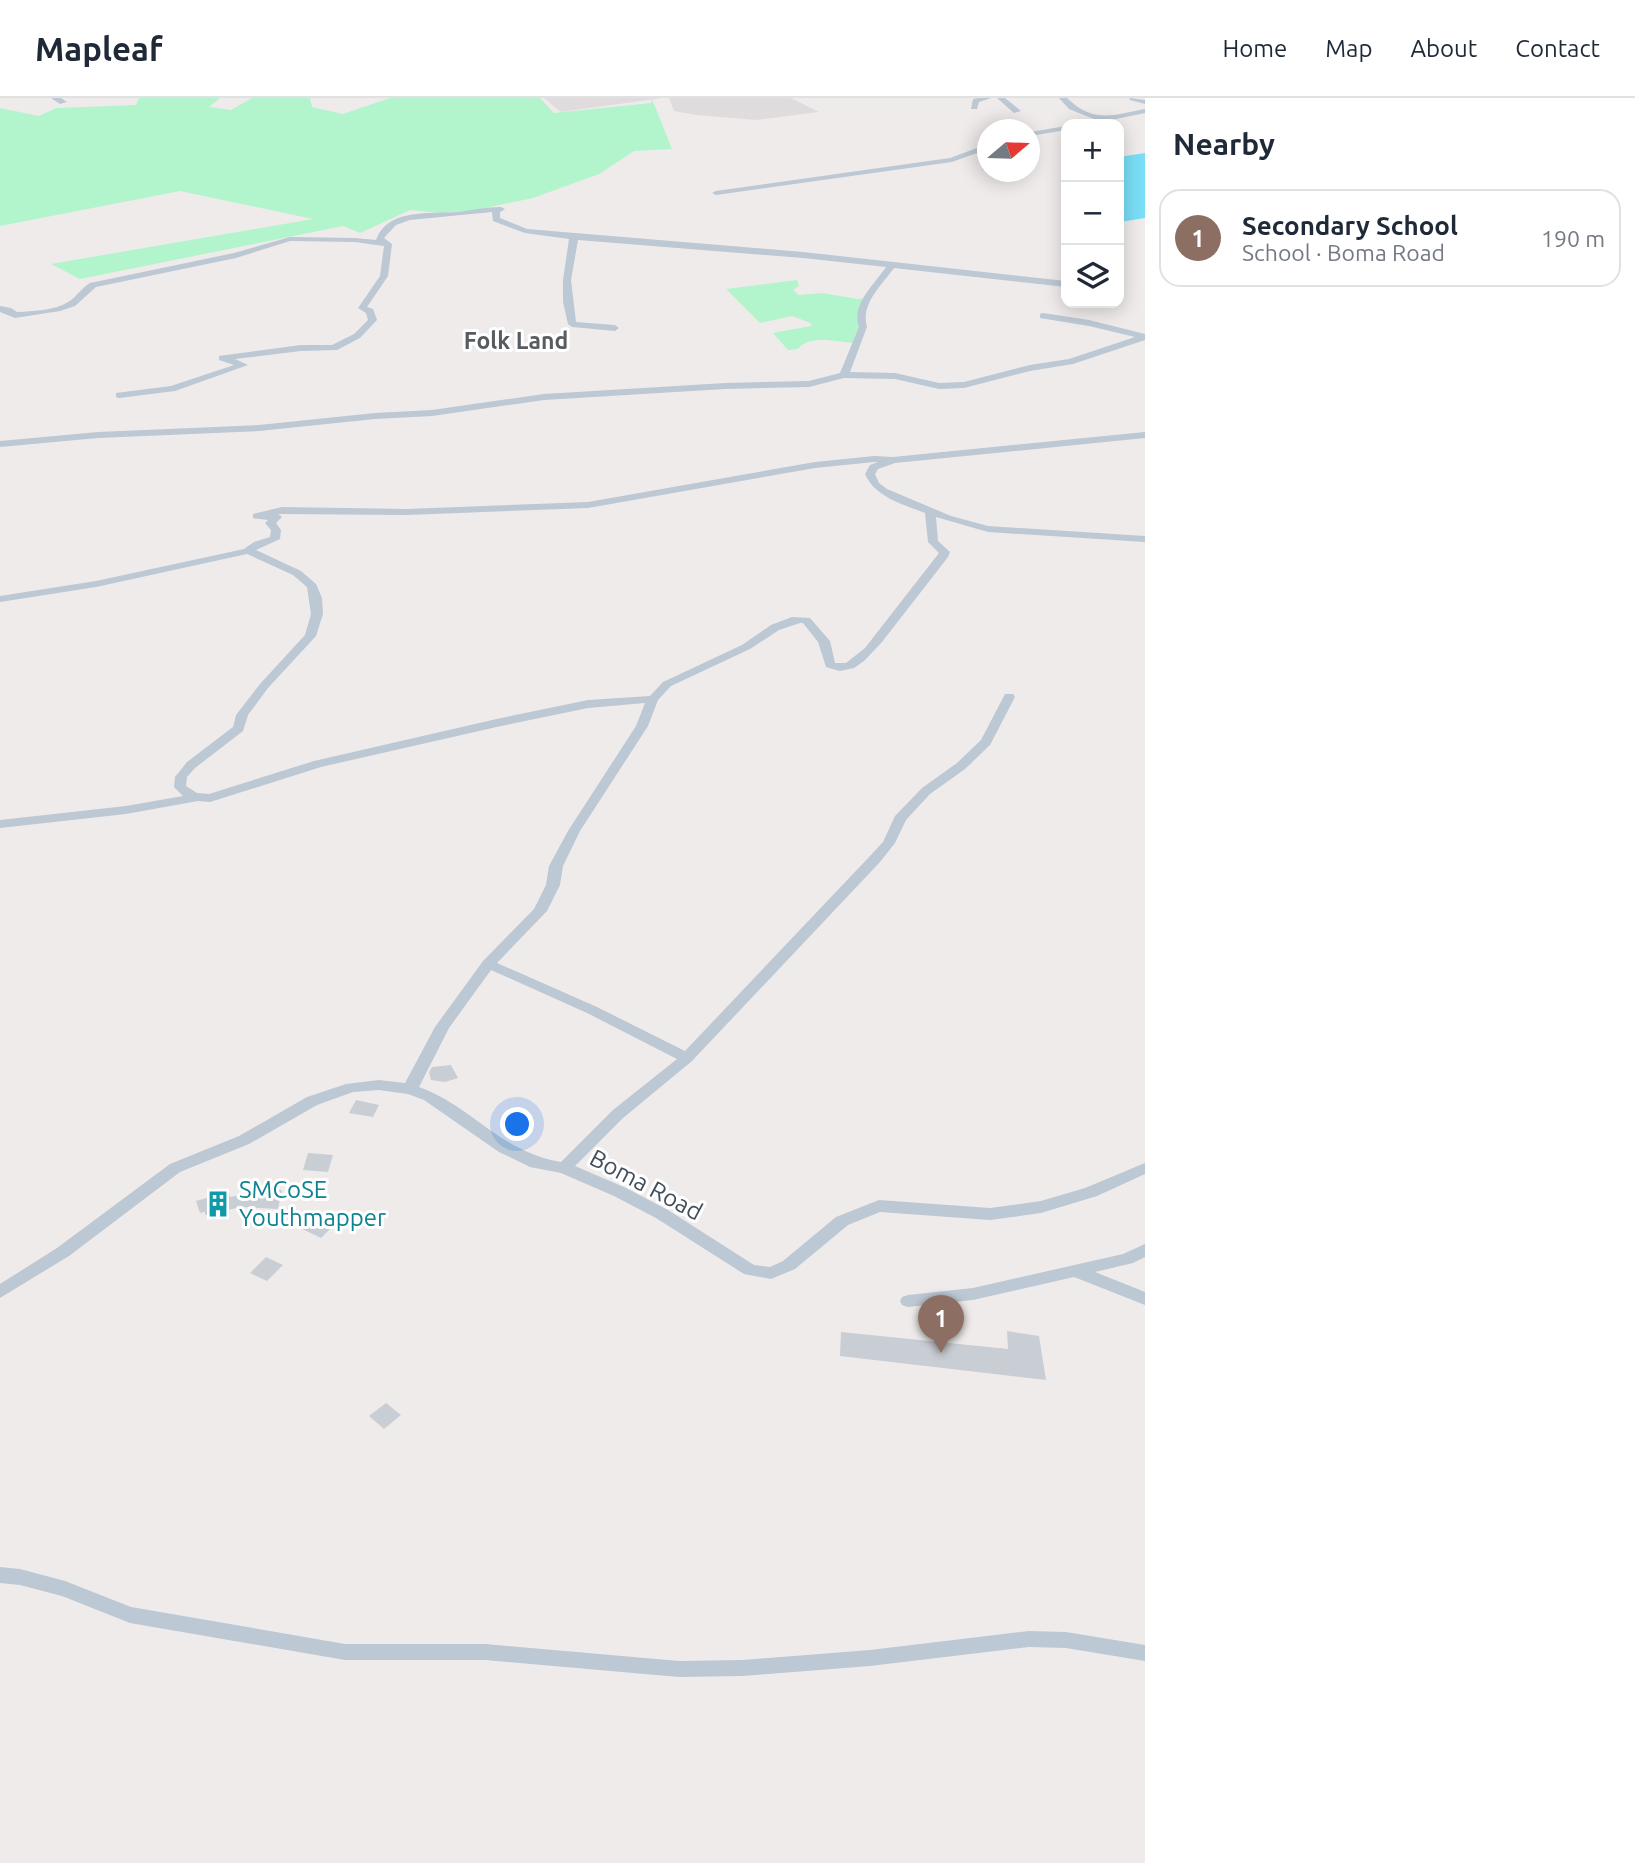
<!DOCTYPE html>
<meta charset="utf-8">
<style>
:root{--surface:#fff;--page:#f2f2f3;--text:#1f2937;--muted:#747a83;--line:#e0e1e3;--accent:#2563eb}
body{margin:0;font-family:Ubuntu,sans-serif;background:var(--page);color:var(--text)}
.controls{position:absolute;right:21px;top:21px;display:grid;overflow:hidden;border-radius:14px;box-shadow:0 4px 18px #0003}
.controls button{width:63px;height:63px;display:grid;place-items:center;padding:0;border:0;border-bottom:2px solid var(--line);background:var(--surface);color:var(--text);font:35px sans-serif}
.compass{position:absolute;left:977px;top:21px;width:63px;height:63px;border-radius:50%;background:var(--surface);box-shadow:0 4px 18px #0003;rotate:71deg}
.you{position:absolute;left:518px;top:1027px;width:24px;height:24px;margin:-18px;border:5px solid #fff;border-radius:50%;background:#1a73e8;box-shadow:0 0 0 10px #1a73e833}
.badge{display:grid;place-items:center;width:46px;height:46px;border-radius:50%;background:var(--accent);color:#fff;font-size:23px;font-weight:700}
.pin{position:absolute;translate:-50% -58px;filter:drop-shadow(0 2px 4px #0008)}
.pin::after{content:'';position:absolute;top:37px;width:24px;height:21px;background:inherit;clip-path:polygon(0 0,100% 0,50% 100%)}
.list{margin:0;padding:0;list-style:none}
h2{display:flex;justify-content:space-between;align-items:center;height:91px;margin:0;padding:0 28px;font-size:30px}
h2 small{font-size:23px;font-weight:400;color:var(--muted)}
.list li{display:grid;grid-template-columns:46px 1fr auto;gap:21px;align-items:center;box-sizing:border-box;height:98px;margin:0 14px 14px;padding:0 14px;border:2px solid var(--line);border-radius:21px}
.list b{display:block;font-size:26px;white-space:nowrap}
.list p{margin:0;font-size:23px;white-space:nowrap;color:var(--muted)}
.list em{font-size:23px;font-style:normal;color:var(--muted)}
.icon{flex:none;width:38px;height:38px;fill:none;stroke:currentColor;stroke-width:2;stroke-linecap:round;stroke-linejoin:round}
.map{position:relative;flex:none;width:1145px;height:1765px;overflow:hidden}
header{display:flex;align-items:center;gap:42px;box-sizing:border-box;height:98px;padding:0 35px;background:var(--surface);border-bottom:2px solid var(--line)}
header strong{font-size:33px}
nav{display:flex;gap:38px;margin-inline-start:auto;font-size:24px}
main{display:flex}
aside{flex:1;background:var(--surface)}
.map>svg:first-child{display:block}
</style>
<header>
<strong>Mapleaf</strong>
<nav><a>Home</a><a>Map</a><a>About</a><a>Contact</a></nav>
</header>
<main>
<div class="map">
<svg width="1145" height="1765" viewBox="0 0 1145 1765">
<rect width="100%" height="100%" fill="#efebeb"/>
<!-- education -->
<g fill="#e0dcdd">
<polygon points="544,0 662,0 561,14"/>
<polygon points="669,0 791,0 819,14 756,22 696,17 674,13"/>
</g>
<!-- green -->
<g fill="#b2f4cb">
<polygon points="139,0 220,0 209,9 231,12 252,0 310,0 312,9 343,16 390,0 540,0 554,15 651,5 652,1 672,51 634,53 599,76 533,100 470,113 442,115 410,112 360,135 343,128 80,181 51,166 313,121 180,93 0,128 0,10 39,18 56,10 136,7"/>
<path d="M797 182 799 188 793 192 799 197 822 195 858 201 869 200 861 210 863 229 854 245C838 244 809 236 798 251L788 252 773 235 811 228V225L792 218 760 225 726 191Z"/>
</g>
<!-- water -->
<polygon fill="#79ddf6" points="1145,55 1145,120 1120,124 1119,59"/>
<!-- building -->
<g fill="#c9cdd4">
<polygon points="451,967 458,980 445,984 431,982 429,974 432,969"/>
<polygon points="356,1002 379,1007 373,1019 349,1015"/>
<polygon points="308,1055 333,1057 328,1074 303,1072"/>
<polygon points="269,1092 282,1092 278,1111 241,1109 205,1117 205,1114 200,1115 196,1103 228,1094 230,1099 251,1095 266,1096"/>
<polygon points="294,1127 334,1127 321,1140"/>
<polygon points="266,1159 283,1167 267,1183 250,1175"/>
<polygon points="1007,1233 1039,1238 1046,1282 840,1258 841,1234 1008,1251"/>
<polygon points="386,1305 401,1317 384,1331 369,1318"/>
</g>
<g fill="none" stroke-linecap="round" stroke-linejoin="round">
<!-- street -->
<g fill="#bcc8d3" fill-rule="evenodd">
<polygon points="51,0 61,0 67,4 60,6"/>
<polygon points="979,0 991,0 979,4 977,11 971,11 973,1"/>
<polygon points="997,0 1005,0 1021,13 1014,15"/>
<path d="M1059 0H1067C1094 26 1113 17 1145 11V15L1092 26H1078L1094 21 1069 11Z"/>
<polygon points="1129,0 1145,2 1145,6 1130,2"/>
<polygon points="1066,28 1066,32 1030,38 1030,34"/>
<polygon points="988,46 988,51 952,64 716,97 712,95 716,93 950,60"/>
<path d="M501 109 505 111 500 114V120L527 131 803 154 1066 183V189L894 170C882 187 860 206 867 229L850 274 895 275 939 285 964 284 1030 267 1069 261 1135 239 1089 228 1040 220V216L1043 215 1089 222 1145 236V242L1073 266 1030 273 964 290 939 291 895 281 844 280 809 289 725 291 544 302 432 318 375 321 259 333 98 340 0 349V343L98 334 259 327 375 315 432 312 544 296 725 285 809 283 840 275 859 229C851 206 874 187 886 169L803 160 578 142 571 182 576 224 615 227 619 230 615 233 572 229 568 226 563 204V182L569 141 525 135 493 123 492 114 410 122 396 127 384 140 392 146 388 178 367 209 373 211 377 222 360 240 337 252 301 253 235 261 248 267 175 293 119 300 116 299V295L171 288 234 267 219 262V258L301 247H332L354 236 368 222 366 215 358 210 380 178 384 148 355 144 290 143 236 160 96 189 75 208 60 213 15 220 0 214V208L11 210 17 214C33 213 54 213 68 204 77 199 81 190 90 185L234 155 290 139 355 140 376 142C387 110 430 116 458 114 472 112 487 109 501 109Z"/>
<path d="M1145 334V340L895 365 878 371 875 376 879 385 887 391 951 418 988 428 1145 438V444L988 434 936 419 938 443 950 454 948 459 882 544 864 563 854 570 840 573 826 569 818 544 803 525H800L779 532 750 551 671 588 658 602 648 628 580 733 563 768 560 787 547 813 497 865 597 909 685 953 870 758 883 744 895 718 922 690 957 665 981 642 1005 596H1013L1015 599 990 647 965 671 930 696 906 722 895 745 880 764 692 963 623 1020 575 1068 626 1090 668 1112 754 1167 770 1169 783 1163 836 1119 879 1102 990 1110 1041 1103 1085 1090 1145 1065V1076L1097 1098 1041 1115 990 1122 880 1114 848 1127 795 1171 771 1181 744 1176 656 1120 614 1098 561 1075 530 1069 499 1054 424 1002 408 996 379 992 353 994 317 1007 249 1046 180 1074 69 1158 0 1200V1186L57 1150 170 1066 239 1038 307 999 346 986 379 982 405 985 435 929 483 863 534 811 546 787 549 768 568 733 636 628 645 605 588 610 501 628 321 669 210 704 198 703 126 716 0 730V722L126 708 183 698 174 689 175 679 187 664 233 629 236 617 260 586 305 537 311 516 307 489 293 477 247 456 96 489 0 504V498L96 483 244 451 254 444 270 439 271 432 265 425 268 422 253 420V416L282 409 407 411 588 404 815 364 874 358 893 359ZM874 364H878L870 367 865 376C875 399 902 406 925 415L928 444 939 455 865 550 846 565H835L830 543 810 520 792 519 771 527 742 547 663 584 650 598 588 602 501 620 314 663 209 696 197 695 186 688 187 679 195 670 243 633 248 617 268 590 316 538 323 516 322 500 316 486 301 473 256 452 280 441 281 432 276 425 282 419 278 416 407 417 588 410 815 370ZM491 872 587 915 677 961 613 1012 561 1064C500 1054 472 1008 419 989L449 930Z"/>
<polygon points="1145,1146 1145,1159 1133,1165 1095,1174 1145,1194 1145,1207 1074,1179 973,1202 908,1209 902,1207 900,1203 902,1199 908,1197 973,1190 1123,1156"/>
<polygon points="0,1469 20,1471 65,1483 131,1509 345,1546 485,1546 679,1563 743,1562 870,1552 1029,1533 1066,1534 1145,1547 1145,1563 1066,1550 1029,1549 870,1568 743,1578 679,1579 485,1562 345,1562 130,1525 62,1498 20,1487 0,1485"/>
</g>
</g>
<!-- icons -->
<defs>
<g id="building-bare" transform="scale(2.1)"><path d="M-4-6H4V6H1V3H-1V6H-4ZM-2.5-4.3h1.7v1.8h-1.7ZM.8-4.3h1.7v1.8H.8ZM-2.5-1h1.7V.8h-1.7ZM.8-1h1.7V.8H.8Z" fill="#0f9aa8" stroke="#fff" stroke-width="2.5" paint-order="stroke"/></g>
</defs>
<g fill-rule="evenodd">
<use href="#building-bare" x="218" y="1106"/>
</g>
<g text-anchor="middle" stroke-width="6" stroke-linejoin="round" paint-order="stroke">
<!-- far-quarter labels -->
<g font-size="23" font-weight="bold" fill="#575c61" stroke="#fff">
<text x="516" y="251">Folk Land</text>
</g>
<!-- street labels -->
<g font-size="24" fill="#424f5b" stroke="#fff">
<text transform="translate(646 1087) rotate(28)" y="8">Boma Road</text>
</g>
<!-- culture labels -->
<g font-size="24" fill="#0d838f" stroke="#fff" text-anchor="start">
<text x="239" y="1100">SMCoSE<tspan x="239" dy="28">Youthmapper</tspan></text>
</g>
</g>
</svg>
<div class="controls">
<button>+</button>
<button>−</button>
<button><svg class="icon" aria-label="layers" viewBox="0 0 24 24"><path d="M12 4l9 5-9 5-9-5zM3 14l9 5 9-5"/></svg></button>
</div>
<svg class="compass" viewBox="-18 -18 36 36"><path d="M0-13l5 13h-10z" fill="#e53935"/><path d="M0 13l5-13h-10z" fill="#747a83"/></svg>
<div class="you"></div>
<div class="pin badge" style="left:941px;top:1255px;background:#8d6e63">1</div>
</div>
<aside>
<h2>Nearby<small></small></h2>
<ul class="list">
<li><span class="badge" style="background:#8d6e63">1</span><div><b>Secondary School</b><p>School · Boma Road</p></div><em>190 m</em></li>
</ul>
</aside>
</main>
